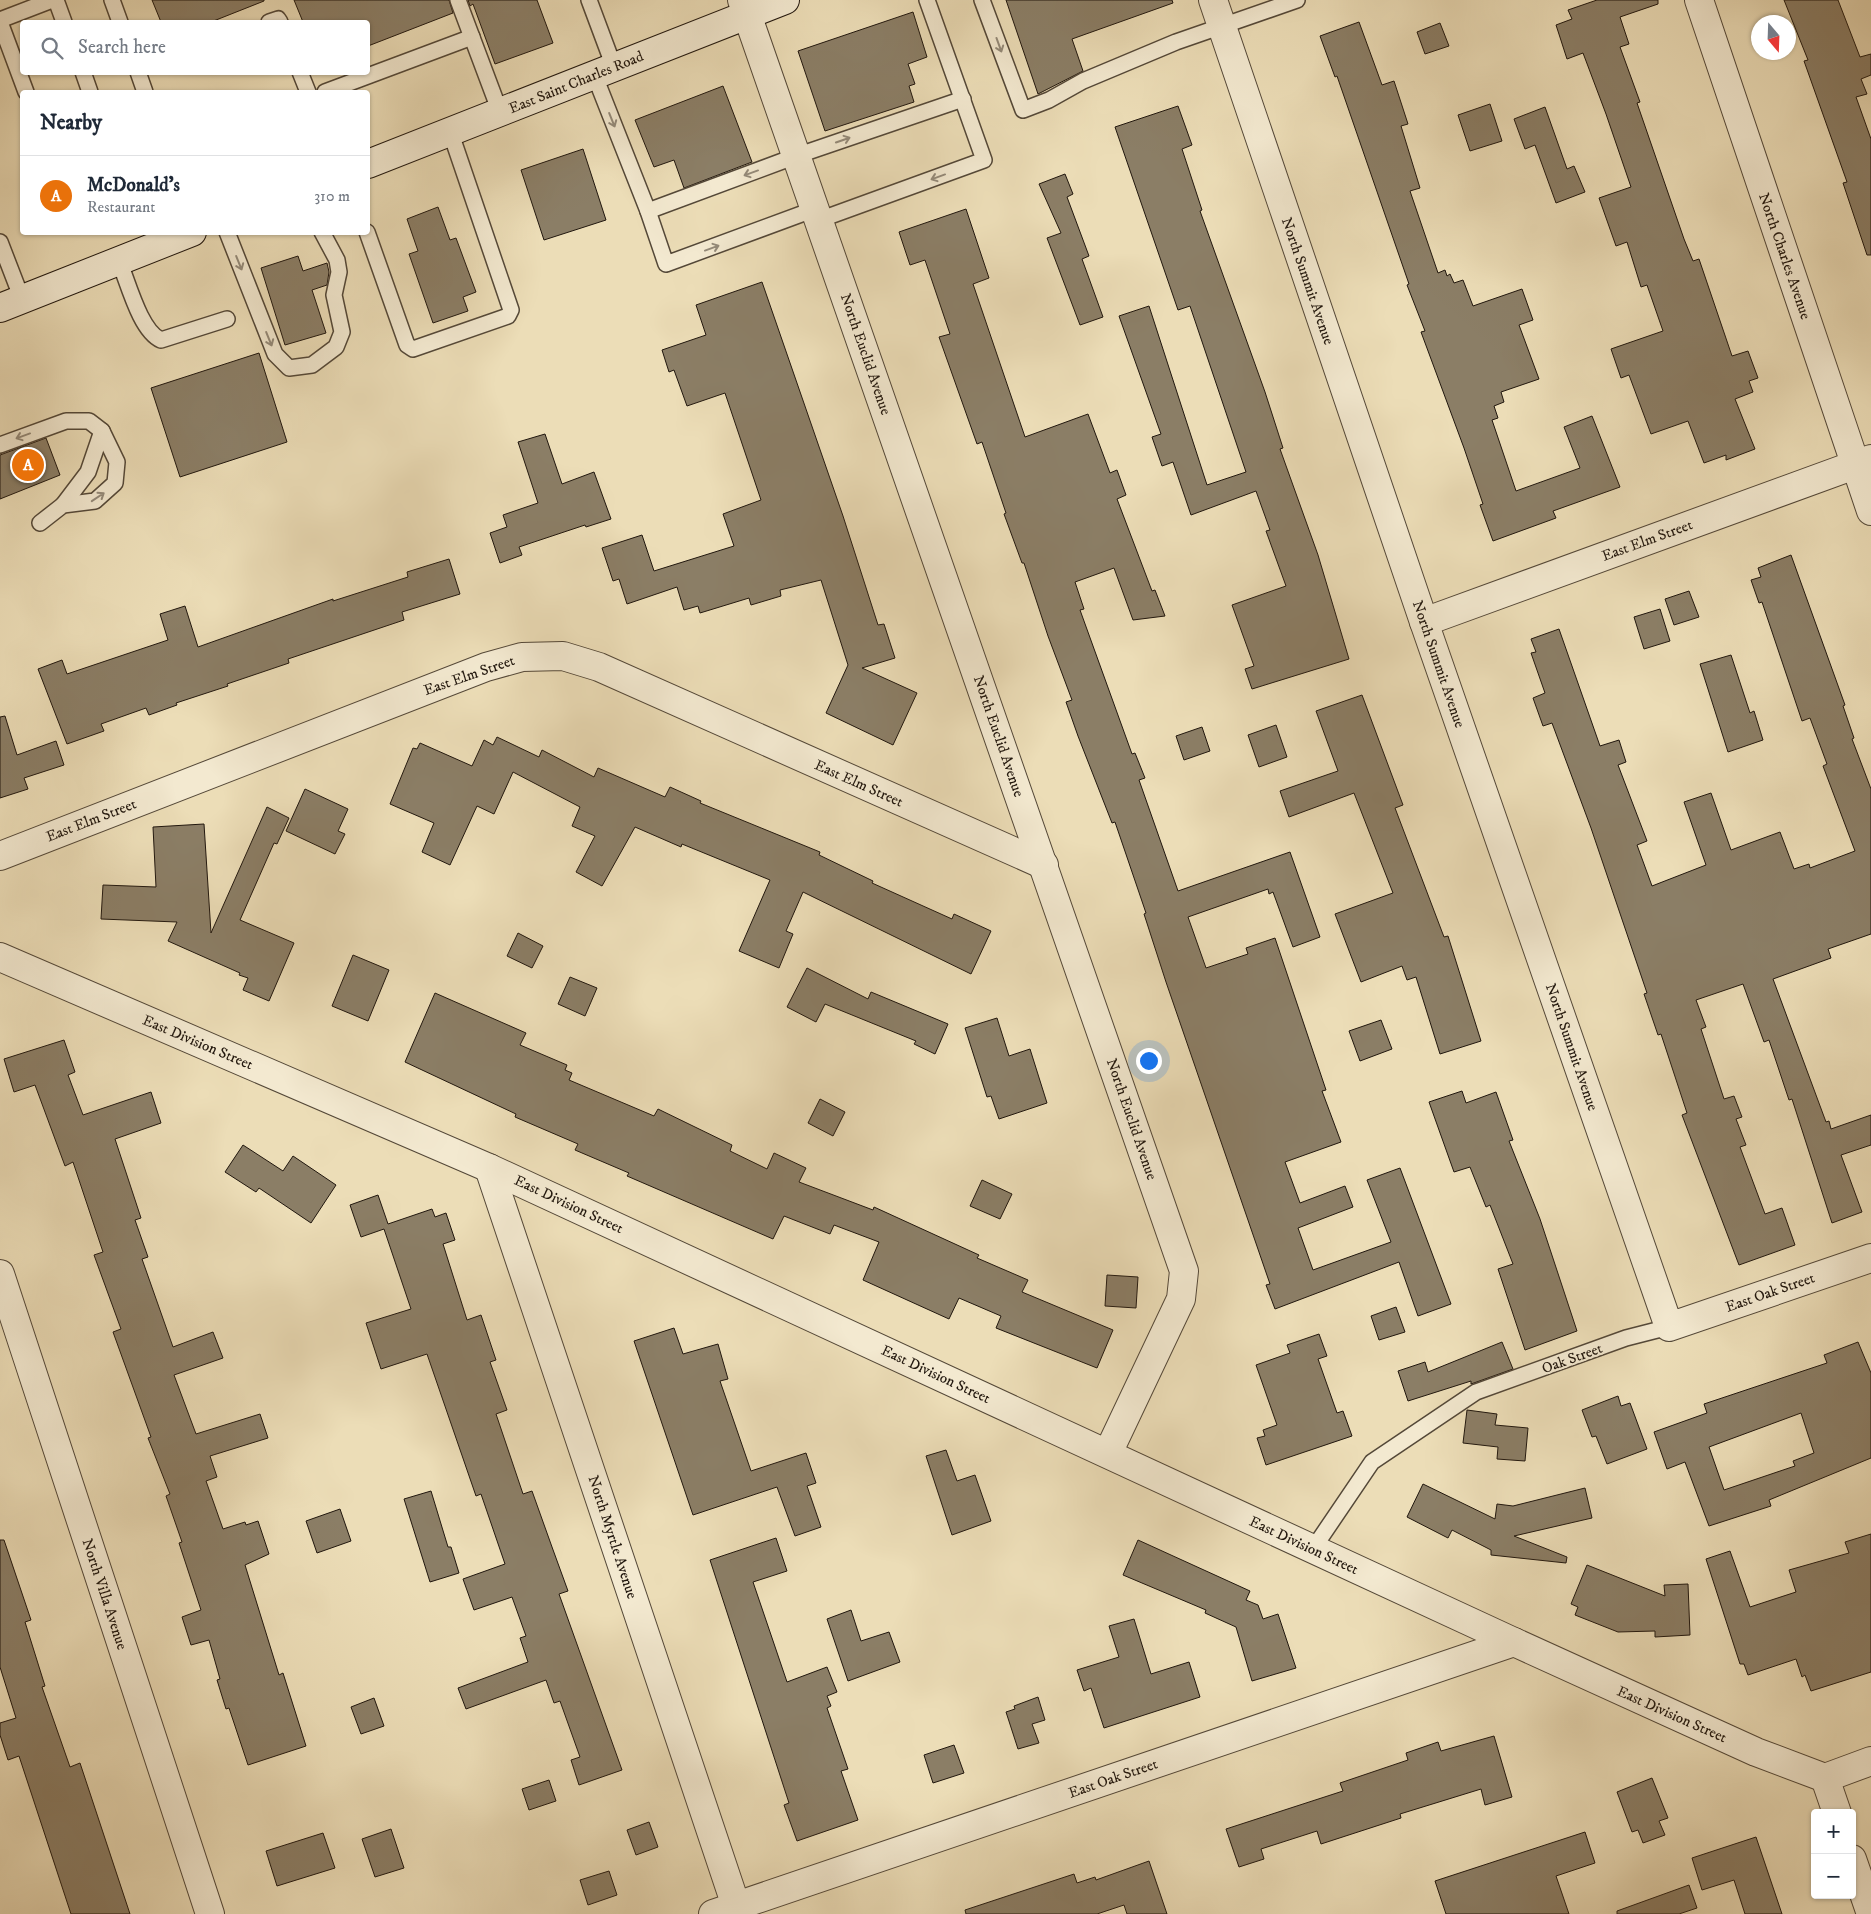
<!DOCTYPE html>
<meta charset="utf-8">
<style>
:root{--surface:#fff;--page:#f6f6f7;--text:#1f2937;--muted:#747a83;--line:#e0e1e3;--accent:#8f2418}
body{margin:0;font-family:"IM FELL DW Pica",serif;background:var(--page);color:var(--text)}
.controls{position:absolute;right:15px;bottom:15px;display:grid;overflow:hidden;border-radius:5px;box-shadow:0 1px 4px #0004}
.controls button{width:45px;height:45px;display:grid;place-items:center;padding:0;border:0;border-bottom:1px solid var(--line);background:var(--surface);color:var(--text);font:25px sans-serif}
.compass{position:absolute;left:1751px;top:15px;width:45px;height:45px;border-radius:50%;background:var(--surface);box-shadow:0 1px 4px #0004;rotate:161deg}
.you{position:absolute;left:1148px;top:1060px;width:18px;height:18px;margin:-12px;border:4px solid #fff;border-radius:50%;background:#1a73e8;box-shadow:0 0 0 8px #1a73e833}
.badge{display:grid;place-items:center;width:32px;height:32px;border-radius:50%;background:var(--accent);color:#fff;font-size:16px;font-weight:700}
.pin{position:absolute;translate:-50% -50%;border:2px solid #fff;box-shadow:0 1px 5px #0006}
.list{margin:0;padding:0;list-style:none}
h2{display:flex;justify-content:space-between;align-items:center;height:65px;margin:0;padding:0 20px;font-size:21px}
h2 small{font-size:16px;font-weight:400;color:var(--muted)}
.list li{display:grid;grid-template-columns:32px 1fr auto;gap:15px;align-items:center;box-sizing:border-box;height:80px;padding:0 20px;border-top:1px solid var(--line)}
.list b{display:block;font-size:19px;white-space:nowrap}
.list p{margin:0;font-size:16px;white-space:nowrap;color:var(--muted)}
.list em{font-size:16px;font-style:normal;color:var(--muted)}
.icon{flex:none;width:28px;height:28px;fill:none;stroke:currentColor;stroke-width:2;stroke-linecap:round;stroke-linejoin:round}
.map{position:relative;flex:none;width:1871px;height:1914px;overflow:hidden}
.search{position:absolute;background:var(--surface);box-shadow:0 1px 4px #0004;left:20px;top:20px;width:350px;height:55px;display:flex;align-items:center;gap:12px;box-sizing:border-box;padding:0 18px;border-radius:5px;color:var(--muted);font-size:19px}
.panel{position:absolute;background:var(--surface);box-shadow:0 1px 4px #0004;left:20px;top:90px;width:350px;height:145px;border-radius:5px}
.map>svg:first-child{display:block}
</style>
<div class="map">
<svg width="1871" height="1914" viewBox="0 0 1871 1914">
<rect width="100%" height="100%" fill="#ecddb7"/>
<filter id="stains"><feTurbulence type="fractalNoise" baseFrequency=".004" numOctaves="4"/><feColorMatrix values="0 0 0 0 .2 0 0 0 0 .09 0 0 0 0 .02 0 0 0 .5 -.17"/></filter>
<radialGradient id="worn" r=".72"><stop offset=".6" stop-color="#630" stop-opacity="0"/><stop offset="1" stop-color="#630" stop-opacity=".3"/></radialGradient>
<!-- building -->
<g fill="#8b7e66" stroke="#21170e" fill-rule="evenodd">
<polygon points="152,0 264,0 264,1 211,22 161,22"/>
<polygon points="294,0 449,0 453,13 368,46 368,22 303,22"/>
<polygon points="468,0 537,0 553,43 495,64 473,4 470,6"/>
<polygon points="1006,0 1172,0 1173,3 1072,39 1083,71 1038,94"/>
<polygon points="1597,0 1658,0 1658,4 1620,17 1629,44 1620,47 1640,102 1637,103 1684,239 1693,261 1699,259 1732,356 1748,351 1758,378 1749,381 1753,392 1735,399 1755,449 1726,460 1726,455 1704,463 1688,421 1651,434 1629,375 1621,378 1611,349 1663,331 1647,285 1641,287 1627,242 1616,246 1599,198 1631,187 1606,114 1583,53 1567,59 1556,25 1572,19 1568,10"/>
<polygon points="1784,0 1838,0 1860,57 1871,54 1871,75 1861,79 1867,94 1856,97 1871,139 1871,255 1867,255 1843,183 1847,182 1804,61 1808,60"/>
<polygon points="913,12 927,57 908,64 915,84 909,86 914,102 825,131 798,51"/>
<polygon points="1359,22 1382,85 1394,81 1408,124 1401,126 1420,188 1410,191 1438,273 1445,270 1447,276 1450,274 1454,283 1463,280 1473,306 1522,289 1533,320 1519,325 1539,379 1501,392 1504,402 1494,406 1498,418 1492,420 1516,491 1580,468 1564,427 1592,416 1620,487 1553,511 1556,518 1493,541 1480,505 1483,504 1464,448 1421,332 1425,331 1407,285 1409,284 1337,76 1335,77 1320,36"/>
<polygon points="1440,23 1449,46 1425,54 1417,32"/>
<polygon points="723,86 752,162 684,188 674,160 654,167 635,120"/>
<polygon points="1490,104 1502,141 1470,151 1458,115"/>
<polygon points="1178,106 1192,145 1182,149 1202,210 1200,211 1265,392 1283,448 1280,449 1318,555 1349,659 1252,689 1245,669 1254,666 1232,605 1286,586 1266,531 1270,530 1256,491 1191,515 1173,462 1162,466 1152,437 1161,434 1119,316 1149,306 1207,485 1246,472 1190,306 1178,310 1115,127"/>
<polygon points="1545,107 1567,169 1574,166 1585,192 1556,203 1535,145 1525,149 1514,119"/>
<polygon points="583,149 606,220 544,240 521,170"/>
<polygon points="1065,174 1073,194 1067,197 1089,256 1082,259 1103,317 1080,325 1047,238 1061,233 1039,184"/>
<polygon points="438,207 450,240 456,238 476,292 463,297 468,311 433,323 409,254 418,251 407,219"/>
<polygon points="966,209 989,278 973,284 1025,437 1088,414 1110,473 1117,470 1126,495 1117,499 1152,591 1155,590 1165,616 1133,620 1114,568 1075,582 1084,609 1080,610 1132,754 1135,753 1145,778 1139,780 1178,891 1290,852 1320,937 1293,947 1273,892 1269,894 1268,889 1188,917 1206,968 1248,954 1246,948 1275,938 1326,1090 1322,1091 1341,1142 1285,1162 1300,1203 1345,1186 1353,1207 1298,1228 1313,1270 1391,1242 1367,1180 1400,1168 1451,1304 1418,1316 1399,1262 1275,1309 1266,1285 1270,1284 1166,982 1144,914 1146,913 1115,822 1112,823 1078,736 1066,702 1072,700 1048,636 1024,563 1022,563 1004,514 1006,513 982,442 977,444 939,337 950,334 925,260 910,265 899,232"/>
<polygon points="298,256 303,271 327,263 329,272 327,285 312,290 326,333 285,345 261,268"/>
<polygon points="762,282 843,516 878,625 884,624 895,658 862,668 917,693 893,745 826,713 848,665 821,580 780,590 781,596 751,605 749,598 700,613 698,606 684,610 677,587 627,604 619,579 613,581 602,548 642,535 654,571 734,546 723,514 761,500 725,393 687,406 674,370 669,372 662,350 706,335 696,305"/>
<polygon points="259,353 287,442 180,477 151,388"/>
<polygon points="545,434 562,484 594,472 611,519 586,527 585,525 519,547 522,555 500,563 490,533 507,527 503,515 538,503 518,442"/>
<polygon points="46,438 60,475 0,499 0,455"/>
<polygon points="1791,555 1845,705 1843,706 1854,738 1852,739 1871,789 1871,934 1828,949 1831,958 1773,979 1826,1122 1829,1121 1831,1129 1871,1115 1871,1145 1841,1155 1862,1212 1832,1223 1792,1099 1789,1100 1769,1040 1764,1042 1743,984 1696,1000 1706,1027 1701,1029 1724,1099 1734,1096 1742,1117 1736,1119 1746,1145 1740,1147 1765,1214 1782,1208 1795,1245 1739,1265 1682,1115 1687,1113 1661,1034 1658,1035 1644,994 1647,993 1591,828 1552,723 1543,726 1533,698 1545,693 1531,653 1536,652 1531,639 1559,629 1600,746 1619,740 1626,762 1618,765 1647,841 1637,845 1652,886 1706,865 1684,802 1711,793 1731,850 1780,832 1794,869 1809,864 1810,868 1855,851 1823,766 1827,764 1810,718 1802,721 1762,602 1759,603 1751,580 1761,577 1758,568"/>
<polygon points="449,559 460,594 402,612 404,620 288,659 289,663 227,684 228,686 176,703 177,705 149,715 146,708 101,724 104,731 67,744 38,669 62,660 67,674 168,640 160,614 185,606 198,647 333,599 333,601 408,577 407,572"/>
<polygon points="1689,591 1699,617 1674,625 1665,599"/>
<polygon points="1660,609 1670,641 1644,649 1634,617"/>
<polygon points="1731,655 1750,713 1754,711 1763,740 1728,752 1700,664"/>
<polygon points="1362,695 1403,805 1395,808 1444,937 1448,936 1481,1041 1440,1054 1416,977 1407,980 1402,966 1361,982 1335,914 1393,893 1354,793 1289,817 1280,791 1338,771 1316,711"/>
<polygon points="5,716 17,755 56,741 64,765 24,778 28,789 0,798 0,717"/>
<polygon points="1276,725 1287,757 1259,767 1248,735"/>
<polygon points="1202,727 1210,751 1184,760 1176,736"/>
<polygon points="497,737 539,757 542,750 594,777 598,768 665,797 670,787 701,801 700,803 820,852 819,855 873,881 872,883 952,919 954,914 991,931 971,974 803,892 786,931 793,934 779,968 739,951 770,880 682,844 681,847 635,827 602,886 576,872 595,836 572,826 580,807 513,772 494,814 477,806 450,865 422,852 434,823 390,804 413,748 417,749 420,743 472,766 484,740 493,745"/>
<polygon points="305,789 348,809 338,831 345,834 335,854 286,831"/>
<polygon points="267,807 289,818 277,844 274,843 240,920 294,943 269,1001 243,990 248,978 239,975 240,973 168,941 177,922 101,919 103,885 156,887 153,827 204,824 211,933"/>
<polygon points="518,933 543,946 532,968 507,956"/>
<polygon points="353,955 389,970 368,1021 332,1006"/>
<polygon points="807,968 868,999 871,992 948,1024 935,1054 914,1044 916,1041 825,1004 816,1022 787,1007"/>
<polygon points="570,977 597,988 585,1016 558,1004"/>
<polygon points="435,993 526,1033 520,1045 567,1065 565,1070 572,1073 569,1080 654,1116 658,1109 732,1145 730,1151 767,1169 774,1153 806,1168 799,1182 873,1210 874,1207 979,1255 977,1258 1028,1280 1022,1292 1113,1330 1097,1368 996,1328 1001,1316 959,1298 949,1319 863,1280 879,1242 834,1225 830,1234 784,1216 773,1239 627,1176 629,1173 575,1150 578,1144 515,1117 516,1114 405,1062"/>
<polygon points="997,1018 1009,1056 1030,1049 1047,1103 999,1119 991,1096 987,1097 965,1028"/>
<polygon points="1381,1020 1392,1049 1360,1061 1349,1031"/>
<polygon points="64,1040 75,1072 68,1075 83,1115 151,1092 161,1123 115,1139 141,1218 135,1220 148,1257 142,1259 173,1347 213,1332 223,1358 174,1375 196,1434 260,1414 268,1438 210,1456 217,1477 206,1481 223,1529 245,1522 246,1525 258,1521 269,1554 245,1565 279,1675 283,1673 306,1746 248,1765 229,1708 226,1709 217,1680 220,1679 209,1640 191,1645 182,1617 201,1610 179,1543 182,1542 166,1496 170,1494 148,1438 151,1437 113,1332 121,1329 94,1255 103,1252 73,1162 65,1166 35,1085 14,1092 4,1059"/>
<polygon points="1462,1091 1466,1103 1496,1092 1513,1140 1509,1141 1540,1219 1577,1331 1525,1350 1498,1269 1513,1264 1490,1205 1486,1207 1470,1167 1454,1172 1429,1102"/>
<polygon points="820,1099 845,1112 833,1136 808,1123"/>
<polygon points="243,1145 283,1171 293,1156 336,1185 311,1223 259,1188 256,1192 225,1172"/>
<polygon points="982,1180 1012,1194 1000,1219 970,1206"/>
<polygon points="378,1195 388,1224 432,1209 435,1217 446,1213 455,1240 443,1244 467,1320 481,1315 496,1360 490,1362 507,1410 496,1414 523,1494 532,1491 552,1547 568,1591 559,1594 622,1770 579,1785 571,1760 580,1757 560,1701 554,1703 546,1680 466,1709 458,1688 528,1662 520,1638 526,1636 512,1597 474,1610 463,1579 505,1564 481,1494 476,1496 427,1354 381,1369 366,1323 411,1309 384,1229 361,1237 350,1205"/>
<polygon points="1107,1275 1138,1277 1136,1308 1105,1306"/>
<polygon points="1396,1307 1405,1332 1379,1340 1371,1316"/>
<polygon points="674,1328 683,1354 718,1344 728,1379 720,1381 751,1471 806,1453 816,1483 807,1486 821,1527 795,1536 777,1487 693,1515 634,1341"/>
<polygon points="1319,1334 1327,1356 1318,1359 1337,1413 1343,1411 1352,1436 1266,1465 1257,1438 1265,1436 1263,1430 1277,1425 1256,1365 1290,1353 1287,1345"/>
<polygon points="1502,1342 1513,1369 1471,1384 1471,1381 1408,1401 1398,1371 1425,1362 1428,1372"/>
<path d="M1858 1342 1871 1373V1458L1769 1500 1771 1506 1709 1526 1685 1462 1667 1469 1654 1432 1707 1413 1704 1404 1827 1363 1824 1355ZM1801 1413 1814 1453 1793 1461 1795 1466 1724 1490 1709 1447Z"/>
<polygon points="1618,1396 1621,1406 1630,1403 1647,1449 1607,1464 1596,1436 1592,1437 1582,1410"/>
<polygon points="1467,1410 1497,1414 1495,1425 1528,1428 1525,1461 1497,1459 1498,1447 1463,1443"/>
<polygon points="946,1450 957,1481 975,1475 991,1521 952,1535 926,1456"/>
<polygon points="1423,1484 1495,1519 1497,1504 1513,1506 1585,1488 1592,1518 1514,1536 1567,1557 1566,1563 1491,1555 1491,1550 1452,1530 1448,1538 1407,1517"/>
<polygon points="431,1491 448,1547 451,1547 459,1573 430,1582 404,1499"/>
<polygon points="340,1509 351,1541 317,1553 306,1521"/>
<polygon points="1871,1534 1871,1672 1811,1691 1805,1675 1802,1677 1796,1659 1748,1675 1744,1664 1740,1664 1706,1559 1730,1551 1750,1607 1796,1592 1789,1570 1849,1553 1845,1542"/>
<polygon points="776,1538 787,1571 753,1582 787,1682 827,1667 837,1692 827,1696 831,1706 827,1708 848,1769 841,1771 858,1820 797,1841 784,1805 789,1803 710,1560"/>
<polygon points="0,1540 4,1540 31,1620 25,1622 45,1686 42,1687 70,1767 80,1763 130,1914 71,1914 19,1756 8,1760 0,1735 0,1723 16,1718 0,1667"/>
<polygon points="1138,1540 1250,1591 1246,1600 1258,1605 1263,1619 1278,1614 1296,1668 1252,1681 1236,1627 1205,1613 1206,1610 1123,1575"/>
<polygon points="1587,1565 1665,1596 1664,1585 1688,1584 1690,1635 1655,1637 1655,1631 1618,1632 1575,1615 1578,1607 1571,1604"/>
<polygon points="851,1610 861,1641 889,1632 900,1662 848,1681 827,1619"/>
<polygon points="1134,1619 1151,1674 1189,1662 1200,1697 1104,1728 1091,1688 1084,1691 1077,1670 1119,1657 1109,1626"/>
<polygon points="1038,1697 1045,1720 1032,1724 1039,1743 1018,1749 1006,1712 1015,1709 1014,1706"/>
<polygon points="374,1698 384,1726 361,1734 351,1707"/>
<polygon points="1494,1736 1512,1797 1485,1805 1481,1789 1400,1814 1401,1818 1321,1844 1317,1831 1261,1849 1264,1859 1239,1867 1226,1829 1343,1791 1340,1783 1408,1760 1406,1753 1438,1742 1441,1751"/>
<polygon points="954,1745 964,1773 933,1783 924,1755"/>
<polygon points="1652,1778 1668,1818 1659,1821 1665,1835 1643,1843 1638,1830 1632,1832 1617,1792"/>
<polygon points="549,1780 556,1801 529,1810 522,1789"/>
<polygon points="649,1822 658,1847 636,1855 627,1830"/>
<polygon points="391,1829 404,1868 375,1877 362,1839"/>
<polygon points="1585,1832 1595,1863 1556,1876 1569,1914 1446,1914 1435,1881"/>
<polygon points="323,1833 335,1868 277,1886 266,1851"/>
<polygon points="1756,1837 1782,1914 1745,1914 1734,1880 1702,1890 1692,1858"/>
<polygon points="1149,1861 1167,1914 1127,1914 1124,1905 1097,1914 966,1914 965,1910 1074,1874 1077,1883 1095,1877 1096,1880"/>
<polygon points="609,1871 617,1895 588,1905 580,1880"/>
<polygon points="1689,1885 1697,1908 1679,1914 1617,1914 1617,1911"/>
</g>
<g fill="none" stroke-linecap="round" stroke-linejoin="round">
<!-- service casing -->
<g stroke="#544838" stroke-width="18">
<g id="service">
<polyline points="56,0 64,22"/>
<polyline points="112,0 120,22"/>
<polyline points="458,0 500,112"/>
<polyline points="589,0 614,67"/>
<polyline points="982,0 1023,110 1049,100 1083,81 1176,42 1297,0"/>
<polyline points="0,20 52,0"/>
<polyline points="0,22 26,92"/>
<polyline points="269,22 278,19 280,22"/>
<polyline points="83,72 90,92"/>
<polyline points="138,72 145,92"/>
<polyline points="300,72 308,92"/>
<polyline points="594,74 648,211 666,264 815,209"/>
<polyline points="325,92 472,37"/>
<polyline points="648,211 796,156 963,99"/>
<polyline points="819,220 984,160 927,0"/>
<polyline points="227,232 275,354 289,368 312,365 336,347 342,332 334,295 339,272 337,260 322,232"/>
<polyline points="367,232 407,345 413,349 508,316 511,310 450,131"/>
<polyline points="0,242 22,299"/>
<path d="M119 261C128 282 140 331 161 340L227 319"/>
<polyline points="0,445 66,421 89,421 102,431 117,462 115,483 95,501 63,505 40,523"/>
<polyline points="63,505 88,472 102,431"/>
<polyline points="1313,1549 1372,1462 1476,1392 1626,1338 1669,1327"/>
</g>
</g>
<!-- minor casing -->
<g stroke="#544838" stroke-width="30">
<g id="minor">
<polyline points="742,0 1184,1271 1181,1299 1108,1453"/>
<polyline points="1213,0 1424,622 1669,1327 1871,1258"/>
<polyline points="1699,0 1871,511"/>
<polyline points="1424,622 1871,459"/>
<polyline points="0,856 486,667 522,657 563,656 599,667 1044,865"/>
<polyline points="0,957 489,1168 1514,1642 1756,1752 1825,1778 1871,1761"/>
<polyline points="489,1168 736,1906"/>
<polyline points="1825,1778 1837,1813"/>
<polyline points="1852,1859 1871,1914"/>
<polyline points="713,1914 1514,1642"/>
</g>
</g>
<!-- tertiary casing -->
<g stroke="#544838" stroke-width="30">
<polyline id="tertiary" points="0,1274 210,1914"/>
</g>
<!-- secondary casing -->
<g stroke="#21170e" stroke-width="30">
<g id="secondary">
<polyline points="368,164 785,0"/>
<polyline points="0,308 192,232"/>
</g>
</g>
<!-- service -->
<use href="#service" stroke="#f3e9d0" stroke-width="15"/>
<!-- minor -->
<use href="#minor" stroke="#f3e9d0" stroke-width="28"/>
<!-- tertiary -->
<use href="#tertiary" stroke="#f3e9d0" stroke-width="28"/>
<!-- secondary -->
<use href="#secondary" stroke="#f3e9d0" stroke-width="28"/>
</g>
<!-- one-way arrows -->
<defs><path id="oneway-shaft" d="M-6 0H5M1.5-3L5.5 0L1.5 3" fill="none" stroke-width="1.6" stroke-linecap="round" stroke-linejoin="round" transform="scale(1.25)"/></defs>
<g stroke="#948a79">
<use href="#oneway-shaft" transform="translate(999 45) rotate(70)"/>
<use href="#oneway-shaft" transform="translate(612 120) rotate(68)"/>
<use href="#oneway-shaft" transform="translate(843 140) rotate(-19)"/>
<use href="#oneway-shaft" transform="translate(751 173) rotate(160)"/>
<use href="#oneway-shaft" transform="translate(938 177) rotate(160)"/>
<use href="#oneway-shaft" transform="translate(712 248) rotate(-20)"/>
<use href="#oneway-shaft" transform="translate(239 263) rotate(68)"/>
<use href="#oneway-shaft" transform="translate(269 339) rotate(68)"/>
<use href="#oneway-shaft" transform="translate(23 436) rotate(160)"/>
<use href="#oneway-shaft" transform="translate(98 497) rotate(-34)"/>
</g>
<g text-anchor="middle" stroke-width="4" stroke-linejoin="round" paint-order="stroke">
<!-- street labels -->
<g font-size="15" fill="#21170e" stroke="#f3e9d0">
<text transform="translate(576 82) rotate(-22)" y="5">East Saint Charles Road</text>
<text transform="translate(1785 256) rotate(71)" y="5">North Charles Avenue</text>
<text transform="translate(1308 281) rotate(71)" y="5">North Summit Avenue</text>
<text transform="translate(866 354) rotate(71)" y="5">North Euclid Avenue</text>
<text transform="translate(1647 540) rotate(-20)" y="5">East Elm Street</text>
<text transform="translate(1439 664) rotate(71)" y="5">North Summit Avenue</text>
<text transform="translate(469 675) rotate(-19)" y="5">East Elm Street</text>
<text transform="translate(999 736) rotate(71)" y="5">North Euclid Avenue</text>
<text transform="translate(859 783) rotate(24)" y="5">East Elm Street</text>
<text transform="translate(91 820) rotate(-21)" y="5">East Elm Street</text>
<text transform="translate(198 1042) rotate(23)" y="5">East Division Street</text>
<text transform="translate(1572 1047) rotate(71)" y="5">North Summit Avenue</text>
<text transform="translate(1132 1119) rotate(71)" y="5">North Euclid Avenue</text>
<text transform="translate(569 1204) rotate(25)" y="5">East Division Street</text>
<text transform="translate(1770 1292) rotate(-19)" y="5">East Oak Street</text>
<text transform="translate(1572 1358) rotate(-20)" y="5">Oak Street</text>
<text transform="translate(936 1374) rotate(25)" y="5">East Division Street</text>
<text transform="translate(613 1537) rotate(72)" y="5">North Myrtle Avenue</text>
<text transform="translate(1304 1545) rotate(25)" y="5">East Division Street</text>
<text transform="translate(105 1594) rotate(72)" y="5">North Villa Avenue</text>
<text transform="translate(1672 1714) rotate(24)" y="5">East Division Street</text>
<text transform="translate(1113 1778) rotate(-19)" y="5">East Oak Street</text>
</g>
</g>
<rect width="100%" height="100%" filter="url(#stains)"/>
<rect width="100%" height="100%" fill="url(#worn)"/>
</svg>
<div class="controls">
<button>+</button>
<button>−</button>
</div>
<svg class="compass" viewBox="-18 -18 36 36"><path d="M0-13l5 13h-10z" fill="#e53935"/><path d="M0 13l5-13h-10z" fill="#747a83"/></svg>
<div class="you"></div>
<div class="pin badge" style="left:28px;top:465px;background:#e8710a">A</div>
<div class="search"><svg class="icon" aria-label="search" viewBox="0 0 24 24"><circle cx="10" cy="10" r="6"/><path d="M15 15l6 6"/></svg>Search here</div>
<section class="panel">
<h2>Nearby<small></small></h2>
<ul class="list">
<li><span class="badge" style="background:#e8710a">A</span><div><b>McDonald's</b><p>Restaurant</p></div><em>310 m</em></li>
</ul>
</section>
</div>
